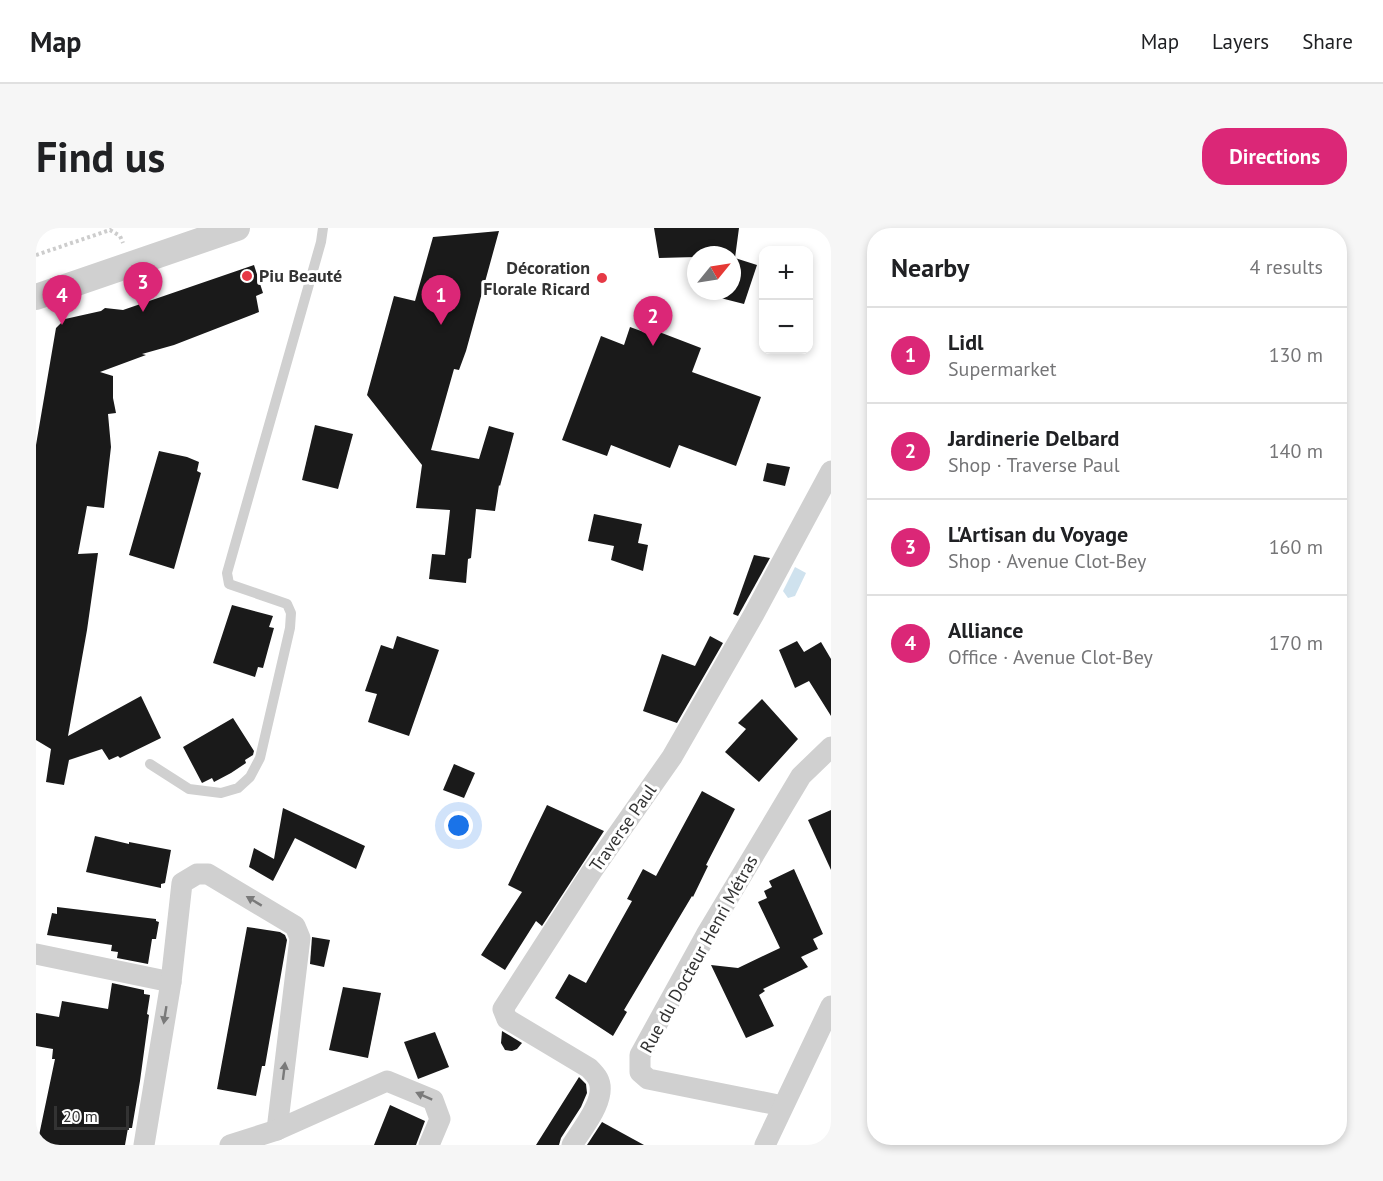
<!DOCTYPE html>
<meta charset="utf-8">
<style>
:root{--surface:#fff;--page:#f6f6f6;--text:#202124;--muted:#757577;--line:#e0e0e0;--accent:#db2777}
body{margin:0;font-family:"PT Sans",sans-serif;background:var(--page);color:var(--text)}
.controls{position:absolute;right:18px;top:18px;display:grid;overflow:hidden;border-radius:12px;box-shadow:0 3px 9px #0003}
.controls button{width:54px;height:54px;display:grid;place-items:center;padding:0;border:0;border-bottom:2px solid var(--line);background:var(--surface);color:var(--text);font:30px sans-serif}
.compass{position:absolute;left:651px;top:18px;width:54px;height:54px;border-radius:50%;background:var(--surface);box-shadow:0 3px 9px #0003;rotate:60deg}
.scale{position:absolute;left:18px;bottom:15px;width:75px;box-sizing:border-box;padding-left:6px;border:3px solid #333;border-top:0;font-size:16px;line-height:21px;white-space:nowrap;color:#333;-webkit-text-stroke:4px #fff;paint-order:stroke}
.you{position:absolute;left:423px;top:598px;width:21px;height:21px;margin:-15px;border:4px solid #fff;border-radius:50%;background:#1a73e8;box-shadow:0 0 0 9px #1a73e833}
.badge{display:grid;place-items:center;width:39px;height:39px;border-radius:50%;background:var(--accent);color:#fff;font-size:20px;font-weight:700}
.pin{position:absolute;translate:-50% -50px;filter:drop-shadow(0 2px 3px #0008)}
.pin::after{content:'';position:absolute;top:32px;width:21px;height:18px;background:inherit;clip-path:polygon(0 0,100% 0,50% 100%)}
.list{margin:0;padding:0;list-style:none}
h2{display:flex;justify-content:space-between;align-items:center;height:78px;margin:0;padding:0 24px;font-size:26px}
h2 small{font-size:20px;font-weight:400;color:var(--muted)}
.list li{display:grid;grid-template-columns:39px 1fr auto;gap:18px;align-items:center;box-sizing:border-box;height:96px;padding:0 24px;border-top:2px solid var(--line)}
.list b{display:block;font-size:22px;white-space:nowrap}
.list p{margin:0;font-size:20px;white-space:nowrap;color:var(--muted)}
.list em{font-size:20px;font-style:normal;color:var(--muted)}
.map{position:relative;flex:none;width:795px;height:917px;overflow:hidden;border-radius:24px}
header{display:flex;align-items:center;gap:36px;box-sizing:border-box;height:84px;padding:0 30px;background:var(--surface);border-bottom:2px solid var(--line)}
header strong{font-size:28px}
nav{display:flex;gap:33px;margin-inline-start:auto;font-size:21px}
.intro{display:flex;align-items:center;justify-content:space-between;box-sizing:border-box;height:144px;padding:0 36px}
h1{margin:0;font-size:42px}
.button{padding:15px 27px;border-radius:24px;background:var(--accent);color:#fff;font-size:21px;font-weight:700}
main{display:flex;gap:36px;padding:0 36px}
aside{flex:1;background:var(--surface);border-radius:24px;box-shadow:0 3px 9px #0003}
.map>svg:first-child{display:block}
</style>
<header>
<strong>Map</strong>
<nav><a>Map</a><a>Layers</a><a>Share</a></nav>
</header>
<div class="intro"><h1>Find us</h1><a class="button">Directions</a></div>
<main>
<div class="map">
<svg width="795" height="917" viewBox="0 0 795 917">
<rect width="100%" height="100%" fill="#fff"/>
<!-- water -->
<polygon fill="#cfe2ee" points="759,339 770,345 759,368 752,370 747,363"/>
<!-- building -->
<g fill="#1a1a1a">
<polygon points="618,0 703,0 699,30 721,37 708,76 661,64 696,63 696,27 660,27 660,29 623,30"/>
<polygon points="463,3 430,123 423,142 418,141 395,222 443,231 453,198 478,205 464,258 463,257 459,283 440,281 435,330 432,331 430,355 393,351 396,326 409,327 414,282 380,280 386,237 331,167 358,68 379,73 397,9"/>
<polygon points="218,37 227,65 220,68 223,84 138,117 106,126 110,127 64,144 77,148 77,170 80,185 72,186 75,219 68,280 51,278 42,326 62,325 51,402 32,508 105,468 125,510 84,530 82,528 73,532 66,521 33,532 28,557 10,554 15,521 0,512 0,217 20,100 29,91 65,83 69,80 87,82"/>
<polygon points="594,99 616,107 618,102 665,120 656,144 725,169 700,238 643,217 634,240 575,217 571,228 526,212 565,108 588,117"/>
<polygon points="279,197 317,206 302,261 266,252"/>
<polygon points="123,223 151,229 163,234 161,243 165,245 138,341 93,327"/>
<polygon points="731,235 754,239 749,258 727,253"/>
<polygon points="558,286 606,296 602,315 612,317 607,343 575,332 578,318 552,313"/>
<polygon points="718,327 734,330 702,388 697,386"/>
<polygon points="196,377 237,388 233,399 238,400 233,418 227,440 222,439 219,449 177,435"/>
<polygon points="361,408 403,422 373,508 332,494 341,466 329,463 345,417 357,421"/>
<polygon points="674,408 687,415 641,495 607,483 626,426 659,438"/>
<polygon points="761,413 768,424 785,414 795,431 795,488 773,453 759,460 743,422"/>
<polygon points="726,471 762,511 723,554 689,524 710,501 702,495"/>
<polygon points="197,490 218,523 217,527 209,532 210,535 195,545 178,554 176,550 166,555 147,519"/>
<polygon points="418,536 439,545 428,570 407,562"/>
<polygon points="666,563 699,581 670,637 672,638 657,669 656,668 588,782 591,784 577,808 519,770 533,746 550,755 596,673 591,671 607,641 620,648"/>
<polygon points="511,577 568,603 506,698 500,693 469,742 445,727 486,664 472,657"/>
<polygon points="247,580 329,618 320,641 259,610 237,653 213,639 218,620 238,631"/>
<polygon points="795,582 795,642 772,592"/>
<polygon points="59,608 93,616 93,614 135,622 129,655 125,656 125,660 50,644"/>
<polygon points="758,641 787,706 777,711 782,721 765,729 772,739 727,761 729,763 723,767 738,798 710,810 675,737 702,740 744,720 722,674 731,670 728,663 736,659 733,653"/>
<polygon points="21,679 120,691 120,693 123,694 120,711 116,711 112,736 81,730 82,724 75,723 76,717 11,707 16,685 21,686"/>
<polygon points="211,699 244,704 249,707 251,712 229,838 226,838 220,868 181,861"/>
<polygon points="276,709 294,712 288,739 274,736"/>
<polygon points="76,755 108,762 108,766 114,767 111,786 113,787 104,853 96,900 92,900 89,917 1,917 19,831 16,831 17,821 0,818 0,785 23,789 26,773 72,781"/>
<polygon points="307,759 345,765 332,830 293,822"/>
<polygon points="466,803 486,815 481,821 476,823 469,822 465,815"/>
<polygon points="399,804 413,839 382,851 368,814"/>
<polygon points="543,849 550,856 551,865 545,879 525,910 523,917 500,917"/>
<polygon points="354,877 389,893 380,917 338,917"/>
<polygon points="566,894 608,917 551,917"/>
</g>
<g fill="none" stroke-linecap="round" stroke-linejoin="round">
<!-- path -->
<polyline stroke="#cdcdcd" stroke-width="4" stroke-dasharray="3 3" stroke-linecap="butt" points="0,27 74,2 84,8 87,15"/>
<!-- service -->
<polyline stroke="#d0d0d0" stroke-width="10" points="114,536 153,561 185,565 202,560 214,549 224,530 254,400 255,385 251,376 193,356 191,345 285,14 287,0"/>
<!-- minor -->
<g stroke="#d0d0d0" stroke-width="21">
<polyline points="0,726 135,754"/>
<polyline points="747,878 612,851 604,844 604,827 670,707 765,548 795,519"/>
<polyline points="108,917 135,754 146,655 161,646 172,646 259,698 264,710 241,902"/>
<polyline points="194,917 241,902 351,853 397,872 404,891 393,917"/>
<path d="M536 917C546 901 572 870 562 851 560 847 556 843 553 840L471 791 467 781 556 643 636 529 718 386 795 243"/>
<polyline points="729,917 795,778"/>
</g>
<!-- tertiary -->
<polyline stroke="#d0d0d0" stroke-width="26" points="0,69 201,0"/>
</g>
<!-- one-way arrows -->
<defs><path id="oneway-solid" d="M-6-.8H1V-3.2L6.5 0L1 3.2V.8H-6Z" transform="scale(1.5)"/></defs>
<g fill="#7a7a7a">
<use href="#oneway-solid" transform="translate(218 673) rotate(-149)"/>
<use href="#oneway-solid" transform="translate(129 787) rotate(99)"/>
<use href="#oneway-solid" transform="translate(248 843) rotate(-83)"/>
<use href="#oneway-solid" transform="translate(388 868) rotate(-156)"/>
</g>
<!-- markers -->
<g fill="#e63946" stroke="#fff" stroke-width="2">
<circle cx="211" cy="48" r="6"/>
<circle cx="566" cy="50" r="6"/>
</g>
<g text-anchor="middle" stroke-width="6" stroke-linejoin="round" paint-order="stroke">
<!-- poi labels -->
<g font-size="18" font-weight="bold" fill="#333" stroke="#fff" text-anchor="end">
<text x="554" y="46">Décoration<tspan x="554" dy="21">Florale Ricard</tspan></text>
<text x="223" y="54" text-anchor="start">Piu Beauté</text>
</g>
<!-- street labels -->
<g font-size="18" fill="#333" stroke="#fff">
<text transform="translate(587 600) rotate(-55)" y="6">Traverse Paul</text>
<text transform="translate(663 726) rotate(-61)" y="6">Rue du Docteur Henri Métras</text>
</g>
</g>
</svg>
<div class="controls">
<button>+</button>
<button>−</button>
</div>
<svg class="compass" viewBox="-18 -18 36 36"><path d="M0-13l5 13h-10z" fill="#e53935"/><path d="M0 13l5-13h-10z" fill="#757577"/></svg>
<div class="scale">20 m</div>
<div class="you"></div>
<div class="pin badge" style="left:405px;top:97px">1</div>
<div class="pin badge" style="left:617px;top:118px">2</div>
<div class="pin badge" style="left:107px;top:84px">3</div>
<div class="pin badge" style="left:26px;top:97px">4</div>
</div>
<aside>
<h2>Nearby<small>4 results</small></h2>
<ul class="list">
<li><span class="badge">1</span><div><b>Lidl</b><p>Supermarket</p></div><em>130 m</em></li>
<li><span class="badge">2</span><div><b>Jardinerie Delbard</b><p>Shop · Traverse Paul</p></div><em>140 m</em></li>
<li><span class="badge">3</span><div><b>L'Artisan du Voyage</b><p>Shop · Avenue Clot-Bey</p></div><em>160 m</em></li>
<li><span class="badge">4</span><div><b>Alliance</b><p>Office · Avenue Clot-Bey</p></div><em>170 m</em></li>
</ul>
</aside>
</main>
